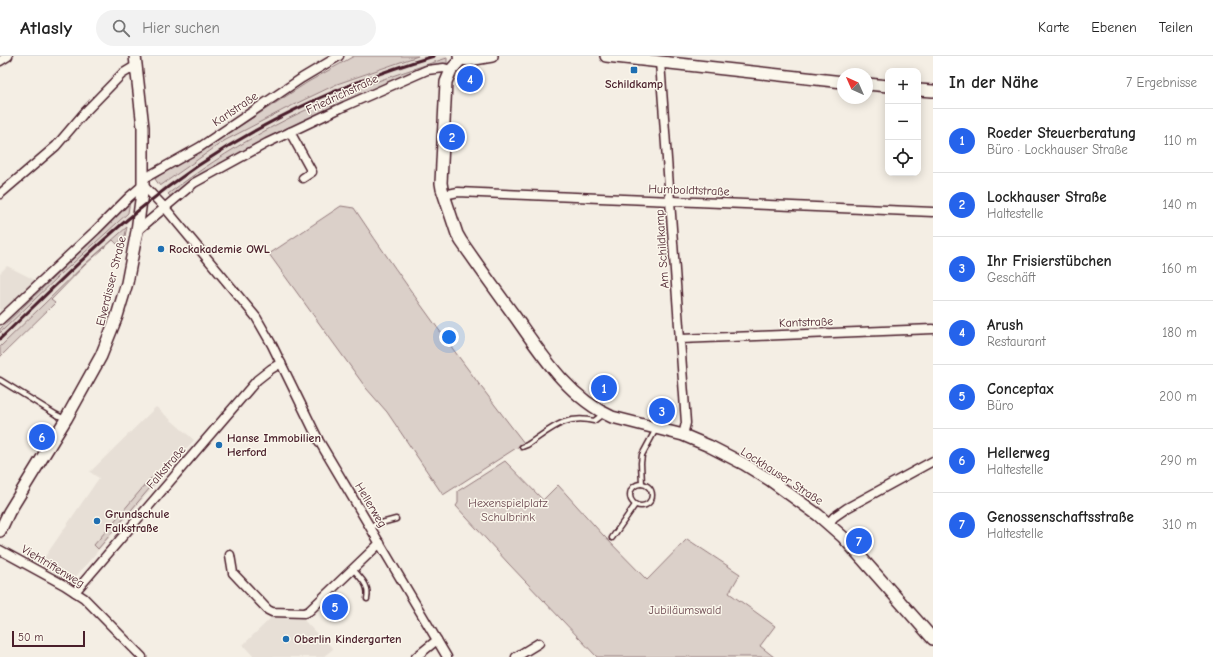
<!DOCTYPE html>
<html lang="de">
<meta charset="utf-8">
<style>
:root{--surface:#fff;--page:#f2f2f2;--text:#222;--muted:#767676;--line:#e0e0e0;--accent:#2563eb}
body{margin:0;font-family:"Comic Neue",sans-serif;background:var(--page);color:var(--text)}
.controls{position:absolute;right:12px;top:12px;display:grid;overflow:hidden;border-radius:8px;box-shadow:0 2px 10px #0003}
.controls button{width:36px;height:36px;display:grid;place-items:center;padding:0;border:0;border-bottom:1px solid var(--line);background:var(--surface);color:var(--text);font:20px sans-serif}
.compass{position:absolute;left:837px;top:12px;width:36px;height:36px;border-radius:50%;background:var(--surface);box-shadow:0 2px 10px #0003;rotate:315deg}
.scale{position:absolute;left:12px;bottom:10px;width:73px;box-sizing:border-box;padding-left:4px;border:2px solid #4a1f2b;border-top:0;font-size:11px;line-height:14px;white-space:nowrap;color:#4a1f2b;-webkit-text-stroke:3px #fbf7ec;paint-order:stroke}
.you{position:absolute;left:449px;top:281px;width:14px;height:14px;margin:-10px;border:3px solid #fff;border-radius:50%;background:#1a73e8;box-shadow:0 0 0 6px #1a73e833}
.badge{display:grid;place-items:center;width:26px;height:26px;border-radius:50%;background:var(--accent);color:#fff;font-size:13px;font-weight:700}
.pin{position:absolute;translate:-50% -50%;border:2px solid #fff;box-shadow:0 1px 4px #0006}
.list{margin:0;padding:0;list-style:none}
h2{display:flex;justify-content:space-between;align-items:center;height:52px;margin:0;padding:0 16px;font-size:17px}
h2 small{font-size:13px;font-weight:400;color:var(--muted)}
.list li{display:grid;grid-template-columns:26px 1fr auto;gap:12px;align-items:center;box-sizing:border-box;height:64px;padding:0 16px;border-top:1px solid var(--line)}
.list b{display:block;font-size:15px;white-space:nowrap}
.list p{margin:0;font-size:13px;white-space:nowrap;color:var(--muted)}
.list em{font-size:13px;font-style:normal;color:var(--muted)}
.icon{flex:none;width:22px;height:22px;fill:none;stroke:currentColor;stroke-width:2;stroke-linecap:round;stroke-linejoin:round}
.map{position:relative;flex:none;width:933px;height:601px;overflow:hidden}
header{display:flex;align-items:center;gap:24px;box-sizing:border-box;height:56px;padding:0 20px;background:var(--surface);border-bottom:1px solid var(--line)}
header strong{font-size:19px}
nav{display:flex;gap:22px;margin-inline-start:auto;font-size:14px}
.search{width:280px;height:36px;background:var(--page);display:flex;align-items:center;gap:10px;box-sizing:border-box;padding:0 14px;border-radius:22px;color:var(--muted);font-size:15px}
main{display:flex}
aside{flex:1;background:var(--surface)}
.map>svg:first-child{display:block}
</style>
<header>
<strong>Atlasly</strong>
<div class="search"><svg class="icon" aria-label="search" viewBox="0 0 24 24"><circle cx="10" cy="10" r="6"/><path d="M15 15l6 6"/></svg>Hier suchen</div>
<nav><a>Karte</a><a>Ebenen</a><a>Teilen</a></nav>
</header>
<main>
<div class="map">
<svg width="933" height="601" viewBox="0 0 933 601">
<rect width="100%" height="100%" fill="#f4eee4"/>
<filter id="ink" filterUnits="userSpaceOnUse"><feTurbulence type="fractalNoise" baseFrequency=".025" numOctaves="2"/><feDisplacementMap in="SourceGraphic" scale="8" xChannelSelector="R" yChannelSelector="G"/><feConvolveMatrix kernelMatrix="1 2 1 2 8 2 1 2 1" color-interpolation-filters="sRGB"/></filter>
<g filter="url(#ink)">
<!-- built -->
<g fill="#e7dfd6">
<polygon points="418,0 446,0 447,2 363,30 290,62 214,105 168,138 160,130 224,85 285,53 337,28"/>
<polygon points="128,157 127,171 85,208 0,291 0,277 60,219"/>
<polygon points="7,210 37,225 53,210 61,215 0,273 0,217"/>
<polygon points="156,351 194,384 71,526 40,508 99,422 90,416"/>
<polygon points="300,560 317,578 319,578 333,593 323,601 254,601 243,589 272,561"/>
</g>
<!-- green -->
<g fill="#dbd0c9" stroke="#92787a">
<polygon points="354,0 418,0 337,28 285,53 224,85 160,130 155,123 160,119 243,68 308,26"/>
<path d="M447 2V7L434 10 328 54 172 142 168 138C227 93 294 55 364 30 391 20 419 11 447 2Z"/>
<polygon points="130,145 128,157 60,219 0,277 0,273 102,175"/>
<path d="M341 150 354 152C408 233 465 311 524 387L443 439 387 356 366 332 269 198Z"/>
<polygon points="127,171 125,180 117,188 113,184 85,209 51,244 55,247 0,301 0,291 85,208"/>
<polygon points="505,405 543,444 558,429 603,479 647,524 687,483 740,518 729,537 775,570 760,590 774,601 597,601 508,507 456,450 458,447 458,435"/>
<polygon points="151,422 155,426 98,493 94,489"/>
</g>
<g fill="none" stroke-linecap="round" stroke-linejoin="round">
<!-- lane casing -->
<g stroke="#4a1f2b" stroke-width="7">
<g id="lane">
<polyline points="0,324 55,358 65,363"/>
<path d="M522 391 527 389C550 374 564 358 594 365L603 358"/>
<polyline points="642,428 641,407 642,399 656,373"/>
<circle cx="641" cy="439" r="11"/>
<polyline points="370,470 396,463"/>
<polyline points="612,482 635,449"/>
<path d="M353 513C361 523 370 529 367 543"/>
</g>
</g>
<!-- street casing -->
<g stroke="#4a1f2b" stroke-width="11">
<g id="street">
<polyline points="0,5 8,0"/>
<polyline points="660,6 686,367 683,379"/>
<polyline points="290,76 312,116 303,122"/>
<polyline points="143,123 200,91 302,22 339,0"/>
<polyline points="0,138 56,90 85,56 122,18 137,9"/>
<polyline points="444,139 458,136 933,156"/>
<polyline points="137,175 194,127 267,87 345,50 427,14 444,12 451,14"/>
<polyline points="0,264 96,174 129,141 143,129 166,153 256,261 272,289 319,385 447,601"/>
<polyline points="680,283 933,273"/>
<polyline points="829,467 834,461 847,452 933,405"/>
<polyline points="0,494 64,529 84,542 142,601"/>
<polyline points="230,499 233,517 268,554 272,556 304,557 309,555 380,487"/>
<polyline points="75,536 257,324 271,313 281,307"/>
<polyline points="416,601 437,584"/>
<polyline points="516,601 539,587"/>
</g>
</g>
<!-- secondary casing -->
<g stroke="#4a1f2b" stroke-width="14">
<g id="secondary">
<polyline points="459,0 461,3 469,4 492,0"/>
<polyline points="606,0 843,26"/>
<path d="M461 3 451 14 446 26 441 127 442 133 457 178 461 185C479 211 497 236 516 262 542 299 569 342 612 361L683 379 709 390 744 408 770 424 818 459 843 481 933 583"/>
<polyline points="867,28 888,30"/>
<polyline points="918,34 933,35"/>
<polyline points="0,475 9,456 66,363 101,300 117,260 127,227 137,175 143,129 143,71 135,0"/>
</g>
</g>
<!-- lane -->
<use href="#lane" stroke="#fbf7ec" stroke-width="4"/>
<!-- street -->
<use href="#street" stroke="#fbf7ec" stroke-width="8"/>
<!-- secondary -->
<use href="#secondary" stroke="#fbf7ec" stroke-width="11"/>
<!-- rail -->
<path stroke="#4a1f2b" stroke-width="3" d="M0 283C46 239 91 193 140 153 225 83 327 31 434 0"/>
</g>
</g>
<!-- markers -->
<g fill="#1f6fb2" stroke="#fbf7ec" stroke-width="1.5">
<rect x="630" y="10" width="8" height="8" rx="2"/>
<circle cx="161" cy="193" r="4"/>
<circle cx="219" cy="389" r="4"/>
<circle cx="97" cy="465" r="4"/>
<circle cx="286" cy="583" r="4"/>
</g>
<g text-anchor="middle" stroke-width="3" stroke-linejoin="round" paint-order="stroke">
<!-- poi labels -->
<g font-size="12" font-weight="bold" fill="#4a1f2b" stroke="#fbf7ec" text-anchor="start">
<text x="634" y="32" text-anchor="middle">Schildkamp</text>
<text x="169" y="197">Rockakademie OWL</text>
<text x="227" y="386">Hanse Immobilien<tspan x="227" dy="14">Herford</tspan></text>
<text x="105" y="462">Grundschule<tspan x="105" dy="14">Falkstraße</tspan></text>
<text x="294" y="587">Oberlin Kindergarten</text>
</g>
<!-- street labels -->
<g font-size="12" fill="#4a1f2b" stroke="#fbf7ec">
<text transform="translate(342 38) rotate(-25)" y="4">Friedrichstraße</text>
<text transform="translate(235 53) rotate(-34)" y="4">Karlstraße</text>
<text transform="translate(689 134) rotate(2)" y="4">Humboldtstraße</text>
<text transform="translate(662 193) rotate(-94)" y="4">Am Schildkamp</text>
<text transform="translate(111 225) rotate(-76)" y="4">Elverdisser Straße</text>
<text transform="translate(806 266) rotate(-2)" y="4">Kantstraße</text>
<text transform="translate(166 411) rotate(-49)" y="4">Falkstraße</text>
<text transform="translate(782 420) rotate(33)" y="4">Lockhauser Straße</text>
<text transform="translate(371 449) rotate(59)" y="4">Hellerweg</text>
<text transform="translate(53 510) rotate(31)" y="4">Viehtriftenweg</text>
</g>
<!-- park labels -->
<g font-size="12" fill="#6e4b52" stroke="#fbf7ec">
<text x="508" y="451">Hexenspielplatz<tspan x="508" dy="14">Schulbrink</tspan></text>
<text x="685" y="558">Jubiläumswald</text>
</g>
</g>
</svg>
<div class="controls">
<button>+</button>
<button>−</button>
<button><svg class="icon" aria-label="locate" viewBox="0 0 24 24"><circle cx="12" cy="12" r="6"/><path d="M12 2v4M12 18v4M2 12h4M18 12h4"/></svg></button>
</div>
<svg class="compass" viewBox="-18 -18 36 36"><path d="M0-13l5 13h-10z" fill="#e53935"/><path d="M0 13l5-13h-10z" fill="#767676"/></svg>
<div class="scale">50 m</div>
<div class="you"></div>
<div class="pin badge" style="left:604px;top:332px">1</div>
<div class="pin badge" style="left:452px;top:81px">2</div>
<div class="pin badge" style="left:662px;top:355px">3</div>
<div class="pin badge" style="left:470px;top:23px">4</div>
<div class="pin badge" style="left:335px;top:551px">5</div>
<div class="pin badge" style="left:42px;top:381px">6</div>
<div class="pin badge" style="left:859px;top:485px">7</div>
</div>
<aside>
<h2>In der Nähe<small>7 Ergebnisse</small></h2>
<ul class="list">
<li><span class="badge">1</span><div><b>Roeder Steuerberatung</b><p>Büro · Lockhauser Straße</p></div><em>110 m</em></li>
<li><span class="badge">2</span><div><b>Lockhauser Straße</b><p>Haltestelle</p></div><em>140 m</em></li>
<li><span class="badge">3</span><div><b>Ihr Frisierstübchen</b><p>Geschäft</p></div><em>160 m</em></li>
<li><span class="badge">4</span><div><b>Arush</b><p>Restaurant</p></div><em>180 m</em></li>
<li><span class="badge">5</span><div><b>Conceptax</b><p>Büro</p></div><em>200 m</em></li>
<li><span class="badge">6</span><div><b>Hellerweg</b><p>Haltestelle</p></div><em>290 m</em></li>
<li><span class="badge">7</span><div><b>Genossenschaftsstraße</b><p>Haltestelle</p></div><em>310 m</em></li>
</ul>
</aside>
</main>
